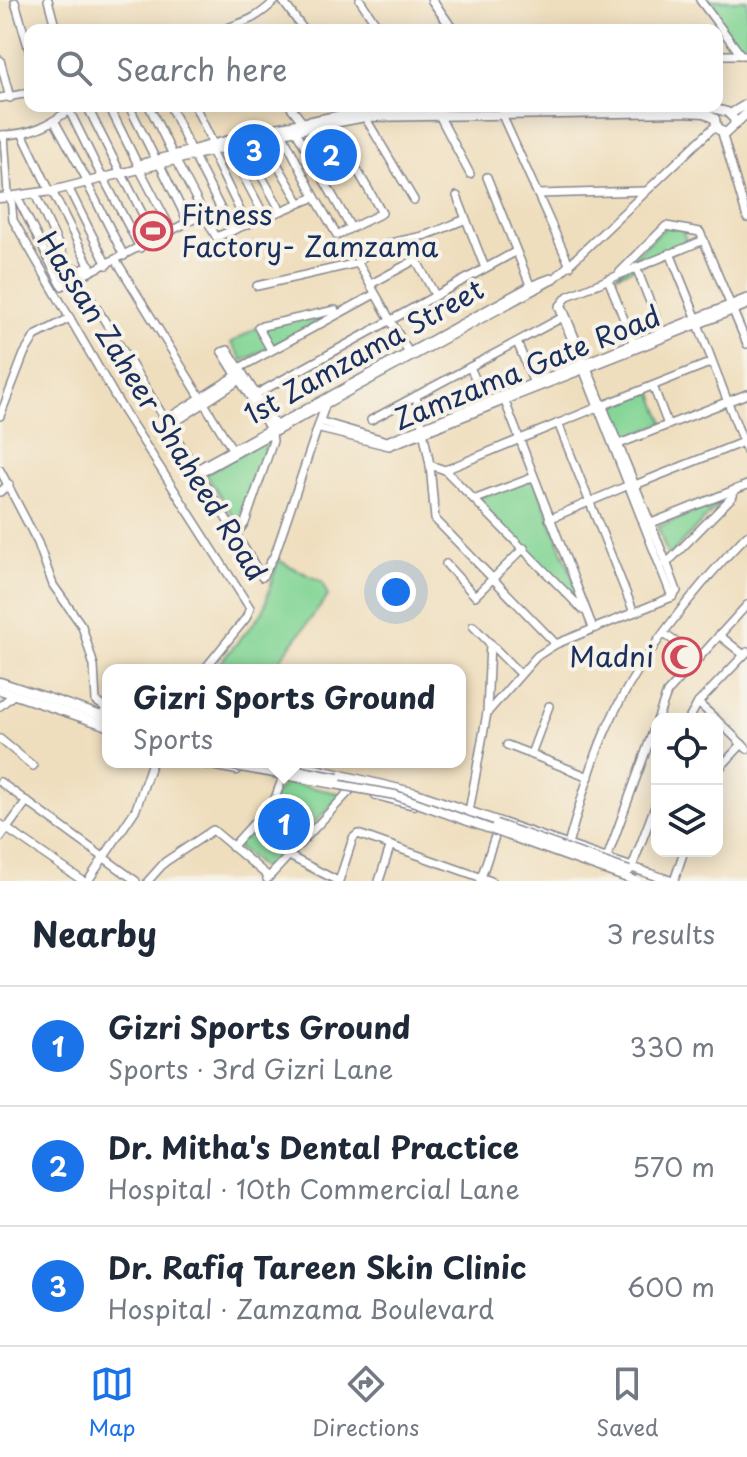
<!DOCTYPE html>
<meta charset="utf-8">
<style>
:root{--surface:#fff;--page:#f6f6f7;--text:#1f2937;--muted:#747a83;--line:#e0e1e3;--accent:#1a73e8}
body{margin:0;font-family:"Playpen Sans",sans-serif;background:var(--page);color:var(--text)}
.controls{position:absolute;right:24px;bottom:24px;display:grid;overflow:hidden;border-radius:16px;box-shadow:0 4px 20px #0003}
.controls button{width:72px;height:72px;display:grid;place-items:center;padding:0;border:0;border-bottom:2px solid var(--line);background:var(--surface);color:var(--text);font:40px sans-serif}
.you{position:absolute;left:396px;top:592px;width:28px;height:28px;margin:-20px;border:6px solid #fff;border-radius:50%;background:#1a73e8;box-shadow:0 0 0 12px #1a73e833}
.badge{display:grid;place-items:center;width:52px;height:52px;border-radius:50%;background:var(--accent);color:#fff;font-size:26px;font-weight:700}
.pin{position:absolute;translate:-50% -50%;border:4px solid #fff;box-shadow:0 2px 8px #0006}
.popup{position:absolute;left:102px;top:664px;width:364px;height:104px;box-sizing:border-box;display:grid;place-content:center;border-radius:16px;background:var(--surface);filter:drop-shadow(0 2px 6px #0005);font-size:26px;white-space:nowrap;color:var(--muted)}
.popup b{font-size:30px;color:var(--text)}
.popup::after{content:'';position:absolute;left:50%;top:100%;margin-left:-16px;border:16px solid transparent;border-top-color:var(--surface)}
.list{margin:0;padding:0;list-style:none}
h2{display:flex;justify-content:space-between;align-items:center;height:104px;margin:0;padding:0 32px;font-size:34px}
h2 small{font-size:26px;font-weight:400;color:var(--muted)}
.list li{display:grid;grid-template-columns:52px 1fr auto;gap:24px;align-items:center;box-sizing:border-box;height:120px;padding:0 32px;border-top:2px solid var(--line)}
.list b{display:block;font-size:30px;white-space:nowrap}
.list p{margin:0;font-size:26px;white-space:nowrap;color:var(--muted)}
.list em{font-size:26px;font-style:normal;color:var(--muted)}
.icon{flex:none;width:44px;height:44px;fill:none;stroke:currentColor;stroke-width:2;stroke-linecap:round;stroke-linejoin:round}
.map{position:relative;flex:none;width:747px;height:881px;overflow:hidden}
.search{position:absolute;background:var(--surface);box-shadow:0 4px 20px #0003;left:24px;right:24px;top:24px;height:88px;display:flex;align-items:center;gap:20px;box-sizing:border-box;padding:0 28px;border-radius:16px;color:var(--muted);font-size:30px}
.sheet{height:464px;background:var(--surface)}
nav{display:flex;justify-content:space-around;align-items:center;box-sizing:border-box;height:112px;border-top:2px solid var(--line);background:var(--surface);font-size:22px;color:var(--muted)}
nav a{display:grid;justify-items:center;gap:4px}
nav .on{color:var(--accent)}
.map>svg:first-child{display:block}
</style>
<div class="map">
<svg width="747" height="881" viewBox="0 0 747 881">
<rect width="100%" height="100%" fill="#f7f3e8"/>
<filter id="ink" filterUnits="userSpaceOnUse"><feTurbulence type="fractalNoise" baseFrequency=".0125" numOctaves="2"/><feDisplacementMap in="SourceGraphic" scale="16" xChannelSelector="R" yChannelSelector="G"/><feConvolveMatrix kernelMatrix="1 2 1 2 8 2 1 2 1" color-interpolation-filters="sRGB"/></filter>
<filter id="wash" filterUnits="userSpaceOnUse"><feTurbulence type="fractalNoise" baseFrequency=".006" numOctaves="4" result="noise"/><feDisplacementMap in="SourceGraphic" scale="32" xChannelSelector="R" yChannelSelector="G"/><feGaussianBlur stdDeviation="1.8" result="paint"/><feColorMatrix in="noise" values="0 0 0 0 0 0 0 0 0 0 0 0 0 0 0 0 0 1.4 0 .05"/><feComposite in="paint" operator="in"/></filter>
<g filter="url(#wash)">
<rect width="100%" height="100%" fill="#efdebd"/>
<!-- green -->
<g fill="#85d697" stroke="#50827a" stroke-width="2">
<polygon points="704,0 747,0 747,50 737,46"/>
<polygon points="666,226 682,229 688,246 616,275"/>
<polygon points="345,308 243,361 231,343 258,327"/>
<polygon points="652,391 664,423 621,440 609,408"/>
<polygon points="265,440 268,441 238,523 206,474"/>
<polygon points="534,477 587,615 476,499"/>
<polygon points="723,500 668,557 658,527"/>
<polygon points="278,560 322,582 328,596 272,670 214,670 263,612"/>
<polygon points="285,782 343,794 266,871 235,845"/>
</g>
</g>
<g filter="url(#ink)">
<g fill="none" stroke-linecap="round" stroke-linejoin="round">
<!-- minor casing -->
<g stroke="#85868e" stroke-width="10">
<g id="minor">
<polyline points="48,0 56,30"/>
<polyline points="282,0 304,30"/>
<polyline points="360,0 380,30"/>
<polyline points="700,0 741,55 747,55"/>
<polyline points="15,2 30,53"/>
<path d="M221 30C247 21 255 20 276 0"/>
<polyline points="717,55 741,55"/>
<polyline points="0,60 10,98"/>
<polyline points="0,98 30,93"/>
<polyline points="87,106 119,170"/>
<polyline points="109,106 138,165"/>
<polyline points="129,106 156,160"/>
<polyline points="149,106 173,155"/>
<polyline points="170,106 191,151"/>
<polyline points="195,106 213,144"/>
<polyline points="290,106 303,123"/>
<polyline points="69,110 101,175"/>
<polyline points="439,115 470,174"/>
<polyline points="502,115 570,266"/>
<polyline points="365,117 414,200"/>
<polyline points="55,122 86,178"/>
<polyline points="296,131 351,228"/>
<polyline points="282,133 315,197"/>
<polyline points="722,133 747,218"/>
<path d="M0 135C30 135 51 125 74 106"/>
<polyline points="4,135 8,194"/>
<polyline points="23,135 48,187"/>
<polyline points="262,138 300,203"/>
<polyline points="243,143 281,211"/>
<polyline points="228,147 265,217"/>
<polyline points="211,151 247,225"/>
<polyline points="194,156 232,231"/>
<polyline points="176,161 204,214"/>
<polyline points="160,165 188,222"/>
<polyline points="140,170 172,231"/>
<polyline points="122,174 156,240"/>
<polyline points="487,177 532,290"/>
<polyline points="104,179 140,248"/>
<polyline points="87,183 124,256"/>
<polyline points="68,187 107,265"/>
<polyline points="52,191 90,267"/>
<polyline points="35,194 68,266 81,270 90,265"/>
<polyline points="538,194 645,191"/>
<polyline points="457,196 485,268"/>
<polyline points="17,197 62,286 204,214 216,237 315,197 337,235 382,213 330,123"/>
<polyline points="11,198 13,220 123,410 250,608 246,618 204,670"/>
<polyline points="412,252 435,295"/>
<polyline points="670,253 696,317"/>
<polyline points="116,260 234,452"/>
<polyline points="358,263 409,353"/>
<polyline points="636,267 661,330"/>
<polyline points="620,272 666,226 700,232 747,344"/>
<polyline points="79,279 262,577"/>
<polyline points="608,279 633,342"/>
<polyline points="371,284 417,259"/>
<path d="M257 286 358 263C374 240 406 242 429 234 441 230 453 224 466 219"/>
<polyline points="562,306 667,564 677,591 672,597"/>
<polyline points="698,324 747,452"/>
<polyline points="517,342 533,381"/>
<polyline points="271,350 258,327 335,310"/>
<polyline points="222,352 228,350 276,426"/>
<polyline points="222,352 270,429"/>
<polyline points="470,367 485,401"/>
<polyline points="234,371 375,294"/>
<polyline points="653,386 668,425"/>
<polyline points="416,396 430,465 435,519 556,644"/>
<polyline points="251,397 515,252"/>
<polyline points="504,399 593,628"/>
<polyline points="604,405 712,362"/>
<polyline points="0,416 24,354 35,336 70,318"/>
<polyline points="165,420 242,372"/>
<polyline points="371,420 563,317"/>
<polyline points="322,422 387,441 747,298"/>
<polyline points="558,423 633,610"/>
<polyline points="169,426 240,380"/>
<polyline points="320,429 389,446 747,305"/>
<polyline points="619,444 747,394"/>
<polyline points="430,465 445,470 598,407"/>
<polyline points="0,470 38,543 53,585 82,626 94,666 96,701 106,708 102,716"/>
<polyline points="195,470 530,286 551,278"/>
<polyline points="445,470 583,610"/>
<polyline points="198,474 554,279 715,126"/>
<polyline points="635,485 743,442"/>
<polyline points="0,492 9,484"/>
<polyline points="476,499 534,477"/>
<polyline points="549,519 629,485"/>
<polyline points="649,524 747,485"/>
<polyline points="237,533 245,523 273,441 272,434"/>
<polyline points="446,564 475,596 524,548"/>
<polyline points="666,564 733,496 734,490"/>
<polyline points="262,577 275,554 326,403"/>
<polyline points="672,597 559,307 568,296 704,240"/>
<polyline points="473,626 520,674"/>
<polyline points="664,634 699,658"/>
<polyline points="719,635 744,655"/>
<polyline points="698,703 716,719"/>
<polyline points="0,706 12,696"/>
<polyline points="487,713 537,656 556,644 672,597"/>
<polyline points="689,719 698,703 747,652"/>
<polyline points="717,720 747,749"/>
<polyline points="0,739 33,766"/>
<polyline points="507,745 589,777"/>
<polyline points="531,754 549,706"/>
<polyline points="717,771 742,744"/>
<polyline points="0,782 136,881"/>
<polyline points="468,817 487,713 490,643"/>
<polyline points="0,824 83,881"/>
<polyline points="0,838 27,801"/>
<path d="M568 845C578 810 588 773 602 739 632 666 692 591 747 535"/>
<polyline points="232,847 274,801 283,777"/>
<polyline points="289,856 338,881"/>
<polyline points="607,858 667,693 747,605"/>
<polyline points="632,867 657,801"/>
<polyline points="267,879 357,783"/>
<polyline points="88,881 136,809 152,762"/>
<polyline points="148,881 165,862 213,830 269,877"/>
<polyline points="339,881 353,838 358,834 491,881"/>
<polyline points="379,881 390,847"/>
<polyline points="480,881 496,833"/>
<polyline points="674,881 684,851"/>
</g>
</g>
<!-- major casing -->
<g stroke="#85868e" stroke-width="11">
<g id="major">
<polyline points="432,0 453,30"/>
<polyline points="507,106 704,106"/>
<polyline points="705,106 727,112 734,119 735,125"/>
<polyline points="730,114 747,104"/>
<polyline points="715,119 717,129 726,133 747,113"/>
<polyline points="141,164 266,130 362,111 493,106"/>
<polyline points="0,198 52,191 282,133 365,117 681,112 705,113 715,119"/>
<polyline points="0,682 108,718"/>
<polyline points="0,690 108,726"/>
<polyline points="197,762 237,770"/>
<polyline points="287,762 416,793 671,881"/>
<polyline points="376,795 414,805"/>
</g>
</g>
<!-- minor -->
<use href="#minor" stroke="#fff" stroke-width="7"/>
<!-- major -->
<use href="#major" stroke="#fff" stroke-width="8"/>
<!-- major-bridge casing -->
<g stroke="#85868e" stroke-width="11" stroke-linecap="butt">
<g id="major-bridge">
<polyline points="213,762 395,795 636,881"/>
<polyline points="296,770 338,778"/>
<polyline points="496,824 629,871"/>
</g>
</g>
<!-- major-bridge -->
<use href="#major-bridge" stroke="#fff" stroke-width="8"/>
</g>
</g>
<!-- icons -->
<defs>
<g id="stadium-ring" transform="scale(2)"><circle r="9.5" fill="#f7f3e8" stroke="#d1495b" stroke-width="1.5"/><path d="M0-5a6.5 5 0 1 0 0 10a6.5 5 0 1 0 0-10ZM-3.5-1.8h7v3.6h-7Z" fill="#d1495b"/></g>
<g id="mosque-ring" transform="scale(2)"><circle r="9.5" fill="#f7f3e8" stroke="#d1495b" stroke-width="1.5"/><path d="M3.5-4.9A6 6 0 1 0 3.5 4.9A5 5 0 1 1 3.5-4.9Z" fill="#d1495b"/></g>
</defs>
<g fill-rule="evenodd">
<use href="#stadium-ring" x="153" y="231"/>
<use href="#mosque-ring" x="682" y="657"/>
</g>
<g text-anchor="middle" stroke-width="8" stroke-linejoin="round" paint-order="stroke">
<!-- poi labels -->
<g font-size="28" fill="#1b2f5e" stroke="#f7f3e8" text-anchor="start">
<text x="181" y="225">Fitness<tspan x="181" dy="32">Factory- Zamzama</tspan></text>
<text x="654" y="667" text-anchor="end">Madni</text>
</g>
<!-- street labels -->
<g font-size="28" fill="#1b2f5e" stroke="#f7f3e8">
<text transform="translate(364 352) rotate(-29)" y="10">1st Zamzama Street</text>
<text transform="translate(527 368) rotate(-22)" y="10">Zamzama Gate Road</text>
<text transform="translate(152 406) rotate(58)" y="10">Hassan Zaheer Shaheed Road</text>
</g>
</g>
</svg>
<div class="controls">
<button><svg class="icon" aria-label="locate" viewBox="0 0 24 24"><circle cx="12" cy="12" r="6"/><path d="M12 2v4M12 18v4M2 12h4M18 12h4"/></svg></button>
<button><svg class="icon" aria-label="layers" viewBox="0 0 24 24"><path d="M12 4l9 5-9 5-9-5zM3 14l9 5 9-5"/></svg></button>
</div>
<div class="you"></div>
<div class="pin badge" style="left:284px;top:824px">1</div>
<div class="popup"><b>Gizri Sports Ground</b>Sports</div>
<div class="pin badge" style="left:331px;top:155px">2</div>
<div class="pin badge" style="left:254px;top:150px">3</div>
<div class="search"><svg class="icon" aria-label="search" viewBox="0 0 24 24"><circle cx="10" cy="10" r="6"/><path d="M15 15l6 6"/></svg>Search here</div>
</div>
<section class="sheet">
<h2>Nearby<small>3 results</small></h2>
<ul class="list">
<li><span class="badge">1</span><div><b>Gizri Sports Ground</b><p>Sports · 3rd Gizri Lane</p></div><em>330 m</em></li>
<li><span class="badge">2</span><div><b>Dr. Mitha's Dental Practice</b><p>Hospital · 10th Commercial Lane</p></div><em>570 m</em></li>
<li><span class="badge">3</span><div><b>Dr. Rafiq Tareen Skin Clinic</b><p>Hospital · Zamzama Boulevard</p></div><em>600 m</em></li>
</ul>
</section>
<nav>
<a class="on"><svg class="icon" aria-label="map" viewBox="0 0 24 24"><path d="M3 6l6-2 6 2 6-2v14l-6 2-6-2-6 2zM9 4v14M15 6v14"/></svg>Map</a>
<a><svg class="icon" aria-label="directions" viewBox="0 0 24 24"><path d="M12 3l9 9-9 9-9-9zM9 14v-3h6M13 9l2 2-2 2"/></svg>Directions</a>
<a><svg class="icon" aria-label="saved" viewBox="0 0 24 24"><path d="M7 4h10v16l-5-4-5 4z"/></svg>Saved</a>
</nav>
